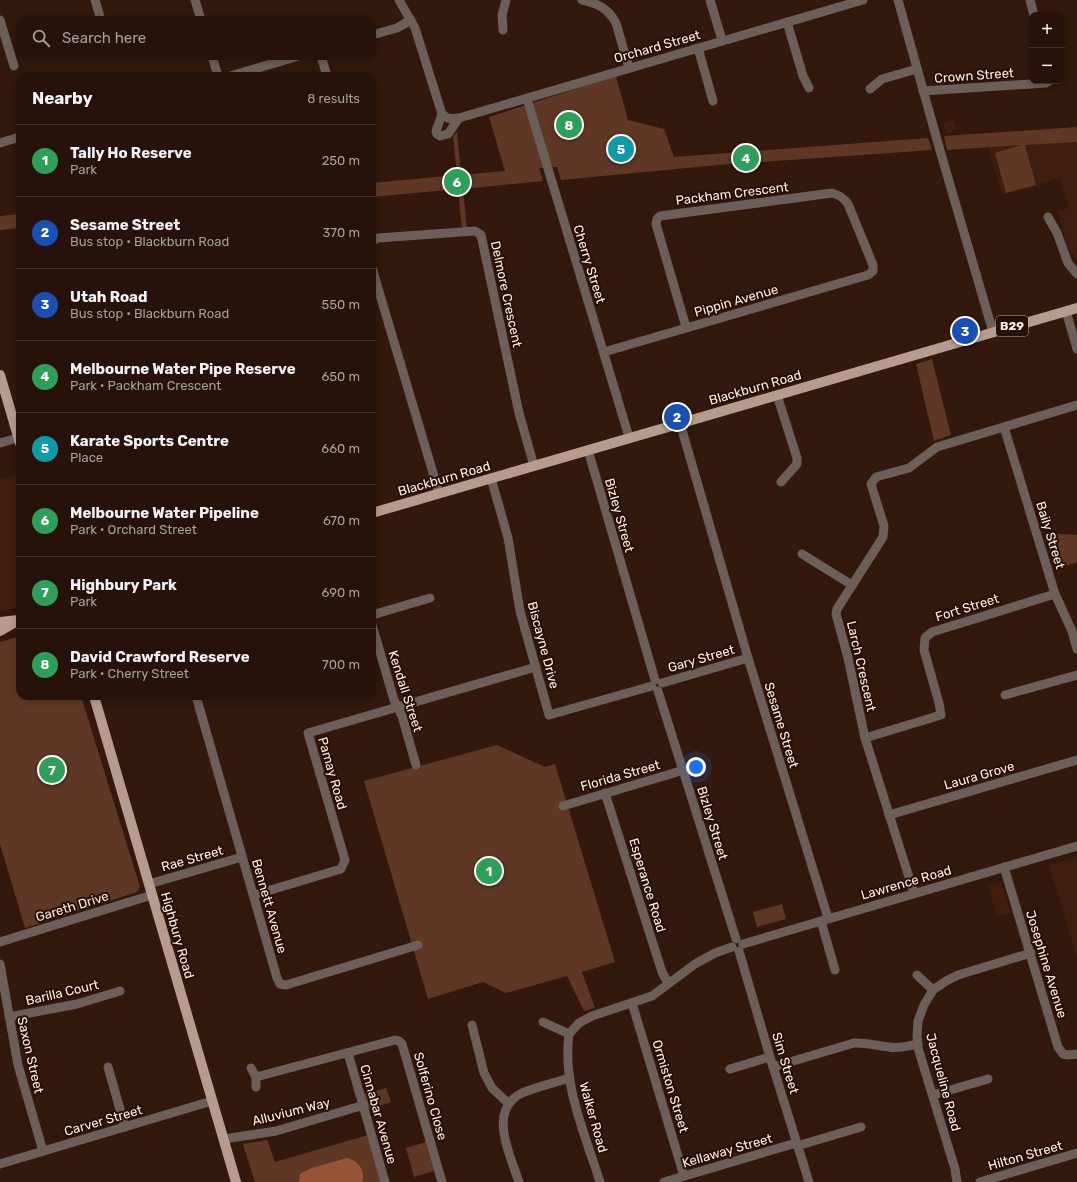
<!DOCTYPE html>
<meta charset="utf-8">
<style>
:root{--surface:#26120a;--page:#322018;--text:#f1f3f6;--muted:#a49e9c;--line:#42322b;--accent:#8c9099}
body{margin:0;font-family:Rubik,sans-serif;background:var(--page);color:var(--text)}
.controls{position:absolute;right:12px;top:12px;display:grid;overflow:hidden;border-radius:8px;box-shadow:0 2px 6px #0003}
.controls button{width:36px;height:36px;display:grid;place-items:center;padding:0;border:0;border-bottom:1px solid var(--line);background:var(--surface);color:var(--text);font:20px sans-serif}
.you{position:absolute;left:696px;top:767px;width:14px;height:14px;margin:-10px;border:3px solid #fff;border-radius:50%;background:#1a73e8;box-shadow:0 0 0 6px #1a73e833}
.badge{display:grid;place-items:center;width:26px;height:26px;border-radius:50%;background:var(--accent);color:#fff;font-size:13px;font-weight:700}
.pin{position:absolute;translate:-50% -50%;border:2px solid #fff;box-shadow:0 1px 4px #0006}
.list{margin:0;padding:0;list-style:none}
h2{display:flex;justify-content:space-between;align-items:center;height:52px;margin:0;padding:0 16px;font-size:17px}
h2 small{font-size:13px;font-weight:400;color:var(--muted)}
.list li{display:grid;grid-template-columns:26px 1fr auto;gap:12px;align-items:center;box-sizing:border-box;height:72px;padding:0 16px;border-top:1px solid var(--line)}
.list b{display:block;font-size:15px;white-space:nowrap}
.list p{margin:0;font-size:13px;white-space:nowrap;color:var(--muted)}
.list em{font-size:13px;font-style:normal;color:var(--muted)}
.icon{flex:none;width:22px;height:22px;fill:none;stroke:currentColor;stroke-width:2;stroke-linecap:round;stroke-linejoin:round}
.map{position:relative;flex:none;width:1077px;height:1182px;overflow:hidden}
.search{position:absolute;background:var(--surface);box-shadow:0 2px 6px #0003;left:16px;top:16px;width:360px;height:44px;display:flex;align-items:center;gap:10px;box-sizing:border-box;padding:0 14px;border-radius:12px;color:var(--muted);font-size:15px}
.panel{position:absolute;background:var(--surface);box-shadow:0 2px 6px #0003;left:16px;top:72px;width:360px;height:628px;border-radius:12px}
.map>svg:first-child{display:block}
</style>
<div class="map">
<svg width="1077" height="1182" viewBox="0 0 1077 1182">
<rect width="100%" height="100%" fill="#32180d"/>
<!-- built -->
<g fill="#3e1e0f">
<polygon points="953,119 957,129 954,130 954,132 947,134 942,123"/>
<polygon points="1077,142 1077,260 1067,246 1058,211 1069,208 1060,178 1002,195 988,147"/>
<polygon points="20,474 20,606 0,612 0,480"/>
<polygon points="1077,856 1077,958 1049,865"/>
<polygon points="1002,882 1011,913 997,917 988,886"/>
</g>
<!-- green -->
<g fill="#5f3725">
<polygon points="616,76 628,120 664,129 674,157 928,138 932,150 718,165 561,180 557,167 539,168 543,181 463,189 467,229 462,229 458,189 372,197 372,183 457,175 453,136 457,132 461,175 505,171 489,117"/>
<polygon points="1077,127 1077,142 1025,145 1036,185 1006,193 995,153 1021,145 947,150 944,136"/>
<polygon points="20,214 20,228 0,230 0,216"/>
<polygon points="932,359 951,435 934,441 916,364"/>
<polygon points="1044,533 1077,535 1077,562 1056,569"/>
<polygon points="20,636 20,696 81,696 140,887 137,892 25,928 0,844 0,642"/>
<polygon points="497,745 545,767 555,764 615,962 582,972 595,1008 584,1011 567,976 506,993 483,982 428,999 364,781"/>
<polygon points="782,904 786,919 757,927 753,912"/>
<polygon points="386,1088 391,1102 368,1109 364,1094"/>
<polygon points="368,1135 382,1182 255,1182 243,1144 267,1140 275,1162"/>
<polygon points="426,1142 434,1171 414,1177 406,1148"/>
</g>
<!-- water -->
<path fill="#975436" d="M347 1158C358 1161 366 1170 362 1182H299L300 1174 312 1168Z"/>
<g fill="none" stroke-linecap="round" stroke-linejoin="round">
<!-- minor -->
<g stroke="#6c5e58" stroke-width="9">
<polyline points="95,0 101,20"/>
<polyline points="195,0 201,20"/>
<path d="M399 0 415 28 442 114C447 119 451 119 459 118 594 79 728 39 863 0"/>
<path d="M582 0C598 4 608 8 616 23L629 68"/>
<polyline points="710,0 722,40"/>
<polyline points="898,0 939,147 993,332"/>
<polyline points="1030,0 1034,15"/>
<polyline points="0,20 14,66"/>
<polyline points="787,22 803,76 809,88"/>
<polyline points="503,30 502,15 506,0"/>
<polyline points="372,35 397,28 411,20"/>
<polyline points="698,48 713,101"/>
<polyline points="212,56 218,76"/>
<polyline points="321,56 327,76"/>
<polyline points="230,76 299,56"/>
<polyline points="870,89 882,79 917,69"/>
<polyline points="923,91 1046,83 1049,81"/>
<polyline points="527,99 629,437"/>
<polyline points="442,114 436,131 437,134 440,136 448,134 459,118"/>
<polyline points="0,143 20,137"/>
<polyline points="1048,217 1057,233 1068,263 1077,274"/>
<polyline points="372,241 378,238 475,231 481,235 519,413 534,466"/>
<polyline points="372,268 439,493"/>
<polyline points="1066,311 1077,349"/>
<path d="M604 352 868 275 873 271V265L848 204C844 198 840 195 832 193L660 216 657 219 656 224 686 327"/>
<polyline points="777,395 797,458 797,464 781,482"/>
<polyline points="680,423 748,658 828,918"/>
<polyline points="1004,427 1055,594 1072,631 1077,649"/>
<polyline points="0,443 18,438"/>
<polyline points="588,450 655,680"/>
<polyline points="491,478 508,538 520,611 549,715 652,686"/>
<polyline points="802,554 852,585"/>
<polyline points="372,615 430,598"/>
<polyline points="372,625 394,700 402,716 416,765"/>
<polyline points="662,683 748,658"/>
<polyline points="658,691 736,939"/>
<polyline points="1005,695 1077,675"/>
<polyline points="196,696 277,978 280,984 286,985 418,945"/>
<polyline points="865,738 941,715 939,703 924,650 925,638 932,632 1055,594"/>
<polyline points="605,793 662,972 668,983"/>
<polyline points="563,806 684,770"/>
<polyline points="889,815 1077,760"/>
<polyline points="1004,867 1058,1047 1063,1054 1068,1055 1077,1054"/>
<polyline points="149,884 242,857"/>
<polyline points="914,893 865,738 848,658 836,614 837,609 883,537 884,526 871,484 876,477 909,468 937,447 1077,405"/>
<polyline points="254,895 341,869 345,860 308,733 536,667"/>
<polyline points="821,921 835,970"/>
<polyline points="0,942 152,895"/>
<polyline points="743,944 1077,846"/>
<polyline points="739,951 770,1057 809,1182"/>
<polyline points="0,964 18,1065 43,1151"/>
<polyline points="917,975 933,990"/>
<polyline points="632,1003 684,1176"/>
<polyline points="9,1017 77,1004 120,991"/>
<polyline points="543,1022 569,1034"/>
<polyline points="472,1025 484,1073 492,1088 508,1103"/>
<polyline points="569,1034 579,1023 592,1016 652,996 695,964 715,953 732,947"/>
<path d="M569 1034C562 1085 585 1134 600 1182"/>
<polyline points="348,1053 385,1182"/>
<polyline points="108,1067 125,1127"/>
<path d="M773 1067 854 1043C866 1042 877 1046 889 1047 899 1049 908 1046 918 1044"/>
<polyline points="251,1068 256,1077 256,1087"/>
<polyline points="730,1069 770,1057"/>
<polyline points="256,1077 395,1040 399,1041 402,1044 442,1182"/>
<polyline points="933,1095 988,1079"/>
<polyline points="224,1139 276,1131 364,1105"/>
<polyline points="797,1146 861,1127"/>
<polyline points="0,1164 212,1101"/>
<path d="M519 1182C510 1155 487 1110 522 1093 536 1087 554 1083 569 1078"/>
<polyline points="664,1182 796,1143"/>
<polyline points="957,1182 955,1169 918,1048 917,1036 918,1021 924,1005 933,990 946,981 958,975 1031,953"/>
<polyline points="980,1182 1077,1153"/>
</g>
<!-- major -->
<g stroke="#b89b8f" stroke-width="10">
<polyline points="0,375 20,443"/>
<polyline points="372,513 1077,308"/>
<polyline points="0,622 18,620"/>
<polyline points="0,631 19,620"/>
<polyline points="94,696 236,1182"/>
</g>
</g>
<g text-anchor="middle" stroke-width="4" stroke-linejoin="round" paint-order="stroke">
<!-- shield labels -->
<rect fill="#270f05" stroke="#bdaba4" stroke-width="1" x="996" y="316" width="32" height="20" rx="3"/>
<g font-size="12" font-weight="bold" fill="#fdeee8">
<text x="1012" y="330">B29</text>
</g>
<!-- street labels -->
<g font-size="13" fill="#fdeee8" stroke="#270f05">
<text transform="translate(657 46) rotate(-16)" y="5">Orchard Street</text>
<text transform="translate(974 75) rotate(-4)" y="5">Crown Street</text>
<text transform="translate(732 193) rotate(-7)" y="5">Packham Crescent</text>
<text transform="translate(590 264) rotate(73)" y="5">Cherry Street</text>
<text transform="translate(507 294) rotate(78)" y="5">Delmore Crescent</text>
<text transform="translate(736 300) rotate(-16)" y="5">Pippin Avenue</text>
<text transform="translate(755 387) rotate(-16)" y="5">Blackburn Road</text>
<text transform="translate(444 478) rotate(-16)" y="5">Blackburn Road</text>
<text transform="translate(620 515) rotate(74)" y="5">Bizley Street</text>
<text transform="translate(1051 535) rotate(73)" y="5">Baily Street</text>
<text transform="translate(967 607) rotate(-17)" y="5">Fort Street</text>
<text transform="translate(544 645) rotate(75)" y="5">Biscayne Drive</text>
<text transform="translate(701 658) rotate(-16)" y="5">Gary Street</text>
<text transform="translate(862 666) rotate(77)" y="5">Larch Crescent</text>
<text transform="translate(406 691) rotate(72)" y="5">Kendall Street</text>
<text transform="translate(782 725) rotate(73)" y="5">Sesame Street</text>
<text transform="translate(333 773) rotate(74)" y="5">Pamay Road</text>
<text transform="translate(620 775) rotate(-16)" y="5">Florida Street</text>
<text transform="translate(979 775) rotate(-16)" y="5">Laura Grove</text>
<text transform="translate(713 823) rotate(73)" y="5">Bizley Street</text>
<text transform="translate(192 858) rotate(-16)" y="5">Rae Street</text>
<text transform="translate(906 882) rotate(-16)" y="5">Lawrence Road</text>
<text transform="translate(648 885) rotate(73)" y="5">Esperance Road</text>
<text transform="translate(72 906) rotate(-17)" y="5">Gareth Drive</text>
<text transform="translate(270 906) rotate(74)" y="5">Bennett Avenue</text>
<text transform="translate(178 935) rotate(74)" y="5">Highbury Road</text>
<text transform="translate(1047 964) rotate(73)" y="5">Josephine Avenue</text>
<text transform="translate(62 992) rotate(-13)" y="5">Barilla Court</text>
<text transform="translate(31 1055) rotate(77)" y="5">Saxon Street</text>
<text transform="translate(786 1063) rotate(73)" y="5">Sim Street</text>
<text transform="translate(944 1082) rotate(75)" y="5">Jacqueline Road</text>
<text transform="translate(671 1086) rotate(73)" y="5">Ormiston Street</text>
<text transform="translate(431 1096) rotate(74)" y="5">Solferino Close</text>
<text transform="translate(291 1111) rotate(-14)" y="5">Alluvium Way</text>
<text transform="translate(379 1114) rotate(74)" y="5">Cinnabar Avenue</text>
<text transform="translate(594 1117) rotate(74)" y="5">Walker Road</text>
<text transform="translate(103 1120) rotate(-16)" y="5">Carver Street</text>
<text transform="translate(727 1150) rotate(-16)" y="5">Kellaway Street</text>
<text transform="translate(1025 1155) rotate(-16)" y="5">Hilton Street</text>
</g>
</g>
</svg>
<div class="controls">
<button>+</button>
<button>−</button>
</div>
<div class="you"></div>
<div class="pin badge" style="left:489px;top:871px;background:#2e9e5b">1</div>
<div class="pin badge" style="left:677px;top:417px;background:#1a4fb4">2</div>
<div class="pin badge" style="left:965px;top:331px;background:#1a4fb4">3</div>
<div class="pin badge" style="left:746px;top:158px;background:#2e9e5b">4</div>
<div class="pin badge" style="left:621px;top:149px;background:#0f9aa8">5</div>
<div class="pin badge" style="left:457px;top:182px;background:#2e9e5b">6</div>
<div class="pin badge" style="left:52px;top:770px;background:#2e9e5b">7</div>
<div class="pin badge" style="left:569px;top:125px;background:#2e9e5b">8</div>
<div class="search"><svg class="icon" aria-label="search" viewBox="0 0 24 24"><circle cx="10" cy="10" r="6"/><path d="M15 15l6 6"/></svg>Search here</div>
<section class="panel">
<h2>Nearby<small>8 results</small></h2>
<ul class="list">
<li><span class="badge" style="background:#2e9e5b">1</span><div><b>Tally Ho Reserve</b><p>Park</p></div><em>250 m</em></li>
<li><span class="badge" style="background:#1a4fb4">2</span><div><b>Sesame Street</b><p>Bus stop · Blackburn Road</p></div><em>370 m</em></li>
<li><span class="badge" style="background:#1a4fb4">3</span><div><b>Utah Road</b><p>Bus stop · Blackburn Road</p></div><em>550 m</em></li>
<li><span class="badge" style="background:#2e9e5b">4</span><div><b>Melbourne Water Pipe Reserve</b><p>Park · Packham Crescent</p></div><em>650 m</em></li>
<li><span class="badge" style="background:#0f9aa8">5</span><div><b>Karate Sports Centre</b><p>Place</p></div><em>660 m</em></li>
<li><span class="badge" style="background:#2e9e5b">6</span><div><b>Melbourne Water Pipeline</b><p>Park · Orchard Street</p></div><em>670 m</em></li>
<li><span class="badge" style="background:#2e9e5b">7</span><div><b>Highbury Park</b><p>Park</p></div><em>690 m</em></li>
<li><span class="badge" style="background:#2e9e5b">8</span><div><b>David Crawford Reserve</b><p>Park · Cherry Street</p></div><em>700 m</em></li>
</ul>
</section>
</div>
